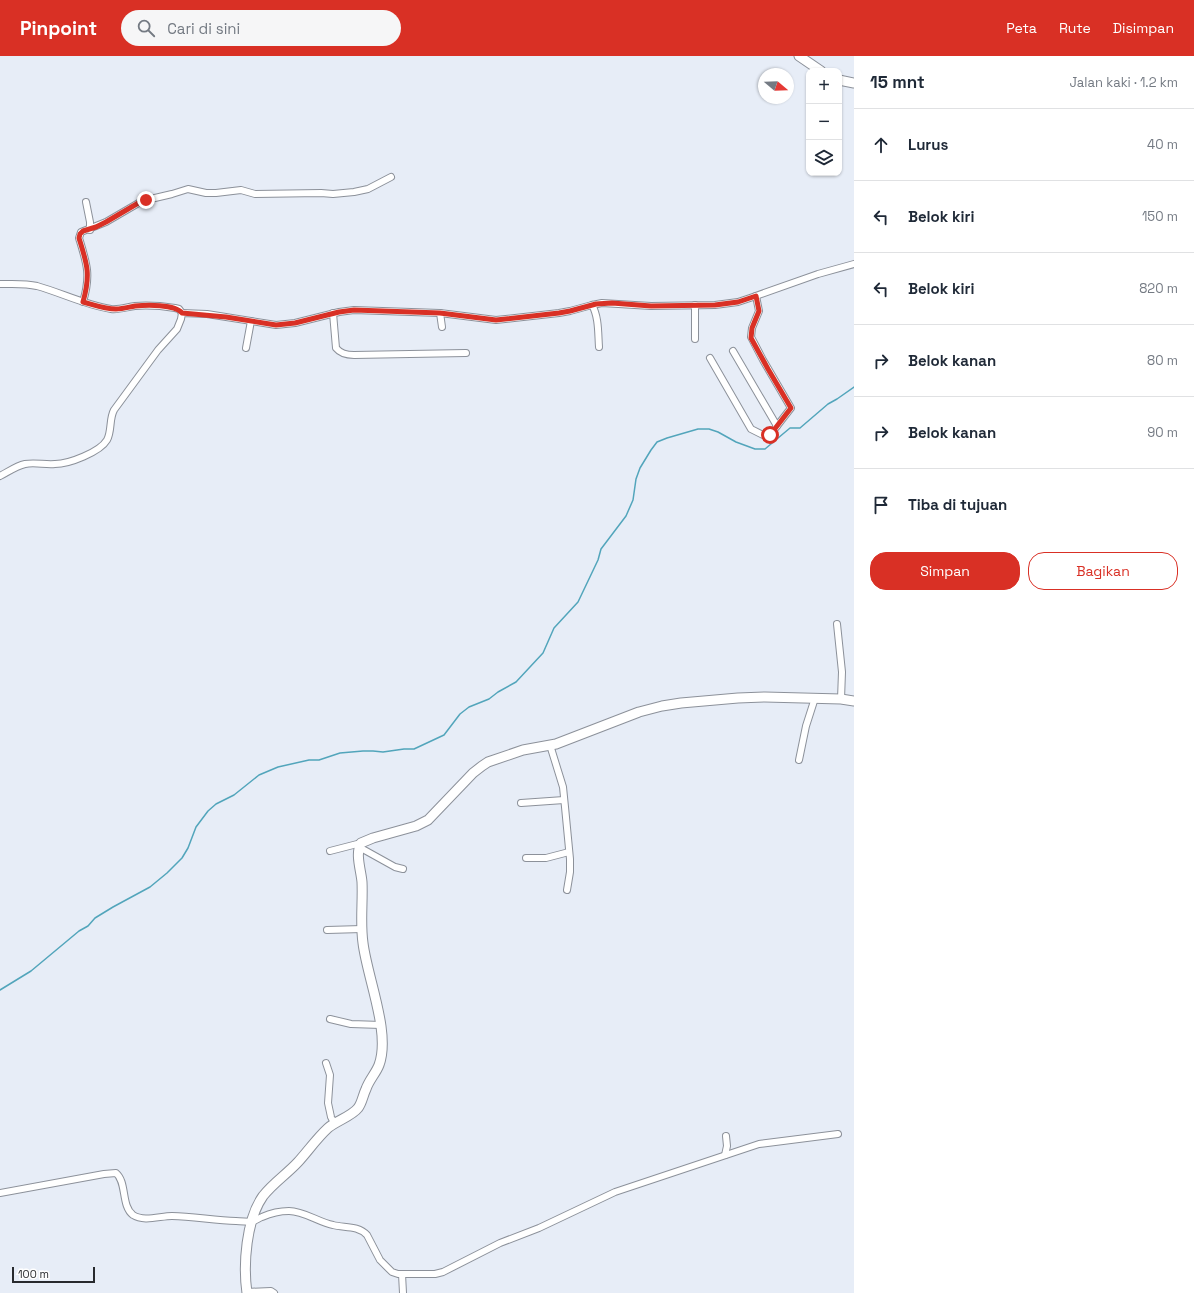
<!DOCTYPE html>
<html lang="id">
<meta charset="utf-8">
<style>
:root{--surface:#fff;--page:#f6f6f7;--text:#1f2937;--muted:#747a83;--line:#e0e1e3;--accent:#d93025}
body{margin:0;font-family:"Space Grotesk",sans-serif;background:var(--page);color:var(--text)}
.controls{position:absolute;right:12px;top:12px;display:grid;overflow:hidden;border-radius:8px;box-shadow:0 1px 3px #0004}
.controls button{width:36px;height:36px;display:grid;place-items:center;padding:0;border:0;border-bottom:1px solid var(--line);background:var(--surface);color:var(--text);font:20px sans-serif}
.compass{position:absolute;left:758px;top:12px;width:36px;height:36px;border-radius:50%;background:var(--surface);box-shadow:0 1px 3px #0004;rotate:109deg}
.scale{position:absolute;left:12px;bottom:10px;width:83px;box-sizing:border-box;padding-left:4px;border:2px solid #282a2e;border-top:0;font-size:11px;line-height:14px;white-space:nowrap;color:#282a2e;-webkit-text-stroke:3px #fff;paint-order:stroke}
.stop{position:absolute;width:12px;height:12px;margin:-9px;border:3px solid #d93025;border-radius:50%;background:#fff}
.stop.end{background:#d93025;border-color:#fff;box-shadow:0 1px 4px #0008}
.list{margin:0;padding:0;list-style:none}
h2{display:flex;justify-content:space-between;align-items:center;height:52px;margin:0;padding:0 16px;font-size:17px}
h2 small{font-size:13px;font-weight:400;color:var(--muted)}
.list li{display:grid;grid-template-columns:26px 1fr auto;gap:12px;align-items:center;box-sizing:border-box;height:72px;padding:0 16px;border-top:1px solid var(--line)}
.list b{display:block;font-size:15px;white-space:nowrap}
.list em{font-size:13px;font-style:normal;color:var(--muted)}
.actions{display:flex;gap:8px;padding:12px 16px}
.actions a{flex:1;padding:9px 0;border:1px solid var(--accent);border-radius:16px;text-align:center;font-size:14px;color:var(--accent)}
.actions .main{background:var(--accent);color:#fff}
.icon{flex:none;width:22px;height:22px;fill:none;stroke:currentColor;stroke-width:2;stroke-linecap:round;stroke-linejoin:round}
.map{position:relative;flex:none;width:854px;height:1237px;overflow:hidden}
header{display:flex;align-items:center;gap:24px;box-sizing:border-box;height:56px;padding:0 20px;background:var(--accent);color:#fff}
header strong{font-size:19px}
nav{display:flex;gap:22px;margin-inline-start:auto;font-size:14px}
.search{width:280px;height:36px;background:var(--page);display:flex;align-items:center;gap:10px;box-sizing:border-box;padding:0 14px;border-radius:22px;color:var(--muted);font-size:15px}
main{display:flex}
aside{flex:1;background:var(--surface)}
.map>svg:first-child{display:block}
</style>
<header>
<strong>Pinpoint</strong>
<div class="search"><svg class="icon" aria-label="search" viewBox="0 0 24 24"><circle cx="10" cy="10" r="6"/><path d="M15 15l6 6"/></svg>Cari di sini</div>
<nav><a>Peta</a><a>Rute</a><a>Disimpan</a></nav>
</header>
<main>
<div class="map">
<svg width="854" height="1237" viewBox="0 0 854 1237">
<rect width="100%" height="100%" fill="#e7edf7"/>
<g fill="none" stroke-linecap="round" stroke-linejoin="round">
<!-- stream -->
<polyline stroke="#52a5bb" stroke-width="1.5" points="0,934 31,915 79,875 88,870 95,862 113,851 150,831 167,817 182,802 188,792 196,771 208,755 216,748 234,739 259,719 278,711 309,704 319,704 340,697 363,695 373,695 383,696 404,693 414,693 444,679 460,658 469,651 489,643 498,636 516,626 543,597 554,572 578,546 598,504 601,493 626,460 633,444 636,423 640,412 651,394 657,386 667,382 698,373 709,373 718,376 736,386 755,393 765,393 790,372 800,372 828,348 837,343 854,331"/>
<!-- street casing -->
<g stroke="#8c919a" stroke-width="8">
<g id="street">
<polyline points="86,146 90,166 90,174"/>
<path d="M0 228C12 228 25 227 37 230 62 237 85 249 111 253 119 254 127 251 135 250 148 249 162 250 175 252L179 253 182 257"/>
<path d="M83 246C91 219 87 208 79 182L81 176 106 166 142 145 172 138 188 133 206 137H216L241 134 255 138 321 137 333 138 354 136 368 133 391 121"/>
<path d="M592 249C599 261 598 278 599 291"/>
<path d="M333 257 336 292C340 297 348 299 354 299L466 297"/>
<polyline points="440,257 442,271"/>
<polyline points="695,283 695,249"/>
<polyline points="246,292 251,265"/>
<polyline points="733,295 777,370 791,352 763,304 751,281 752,272 759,255 756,240"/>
<polyline points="710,302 751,373 763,379 770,379 777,370"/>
<path d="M0 420C8 416 16 410 25 408 35 406 45 409 55 408 69 408 100 396 107 384 112 375 109 363 114 354L158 294 177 273 181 263 182 257 207 258 276 269 295 267 339 256 354 254 440 257 496 264 559 257 570 255 592 249 602 247 651 250 715 249 738 246 750 242 818 218 854 208"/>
<polyline points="837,568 842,616 841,643"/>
<polyline points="550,689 563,731 565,751 570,803 570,816 567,834"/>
<polyline points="799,704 806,670 815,642"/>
<polyline points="521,747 564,744"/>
<polyline points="359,791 395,811 403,813"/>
<polyline points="330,795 361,787"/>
<polyline points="526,802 546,802 569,796"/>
<polyline points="327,874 362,873"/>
<polyline points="330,963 351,968 381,969"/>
<polyline points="326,1007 330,1019 328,1047 331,1061 334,1067"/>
<polyline points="725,1099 727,1090 726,1080"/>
<path d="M0 1137 104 1118 116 1117C127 1126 121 1150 133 1159 144 1166 160 1160 172 1160 194 1160 215 1165 236 1165 241 1165 247 1166 251 1166 255 1165 259 1162 262 1161 271 1157 280 1155 289 1155 304 1155 318 1166 333 1169 344 1172 358 1169 367 1179L380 1204 392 1216 398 1218H435L443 1216 500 1187 539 1172 615 1136 759 1088 838 1078"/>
<polyline points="402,1218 403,1237"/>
<polyline points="247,1236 271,1235 274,1237"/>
</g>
</g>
<!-- secondary casing -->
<g stroke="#8c919a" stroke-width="11">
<g id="secondary">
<polyline points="799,0 821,15"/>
<polyline points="839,24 854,27"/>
<path d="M247 1237C243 1209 246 1164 263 1140 273 1127 287 1118 298 1106 308 1095 317 1082 328 1072 336 1065 352 1060 358 1052 362 1047 363 1039 366 1033 369 1024 376 1017 379 1009 391 977 367 921 363 887 360 866 363 846 362 826 361 814 355 798 361 787L373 782 416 770 428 764 473 717 482 710 488 706 523 694 556 688 639 656 662 650 681 647 738 642 765 641 841 643 854 645"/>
</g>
</g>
<!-- street -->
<use href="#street" stroke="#fff" stroke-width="6"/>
<!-- secondary -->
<use href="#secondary" stroke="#fff" stroke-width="9"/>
</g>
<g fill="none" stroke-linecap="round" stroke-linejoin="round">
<!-- route -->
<path stroke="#d93025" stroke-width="5" d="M146 144 140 146 106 166 96 171 83 175 80 178 79 182C87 208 91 218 83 246 94 249 105 253 116 253 123 253 129 251 135 250 146 249 175 248 182 257L226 261 276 269 295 267 339 256 354 254 440 257 496 264 559 257 570 255 596 248 612 247 651 250 715 249 738 246 756 240 759 255 752 272 751 282 768 313 791 352 770 379"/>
</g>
</svg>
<div class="controls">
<button>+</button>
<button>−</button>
<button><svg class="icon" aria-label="layers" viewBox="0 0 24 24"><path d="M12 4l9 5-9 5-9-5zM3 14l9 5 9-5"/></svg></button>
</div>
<svg class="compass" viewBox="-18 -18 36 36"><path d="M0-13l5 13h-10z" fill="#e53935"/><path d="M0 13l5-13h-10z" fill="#747a83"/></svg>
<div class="scale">100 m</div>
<div class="stop" style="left:770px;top:379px"></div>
<div class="stop end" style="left:146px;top:144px"></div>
</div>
<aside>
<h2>15 mnt<small>Jalan kaki · 1.2 km</small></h2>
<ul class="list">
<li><svg class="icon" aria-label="ahead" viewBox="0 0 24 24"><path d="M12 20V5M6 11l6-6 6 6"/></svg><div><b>Lurus</b></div><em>40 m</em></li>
<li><svg class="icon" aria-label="left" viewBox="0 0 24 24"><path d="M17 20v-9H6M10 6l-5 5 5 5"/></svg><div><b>Belok kiri</b></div><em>150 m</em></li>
<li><svg class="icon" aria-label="left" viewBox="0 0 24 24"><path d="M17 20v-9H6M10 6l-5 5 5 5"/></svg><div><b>Belok kiri</b></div><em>820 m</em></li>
<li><svg class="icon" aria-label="right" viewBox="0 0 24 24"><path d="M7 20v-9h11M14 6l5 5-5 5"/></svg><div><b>Belok kanan</b></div><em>80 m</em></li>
<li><svg class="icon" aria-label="right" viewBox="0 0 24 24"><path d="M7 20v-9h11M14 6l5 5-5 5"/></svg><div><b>Belok kanan</b></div><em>90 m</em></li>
<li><svg class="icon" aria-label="arrive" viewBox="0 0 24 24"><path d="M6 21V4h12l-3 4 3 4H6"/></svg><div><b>Tiba di tujuan</b></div></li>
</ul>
<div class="actions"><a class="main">Simpan</a><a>Bagikan</a></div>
</aside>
</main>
